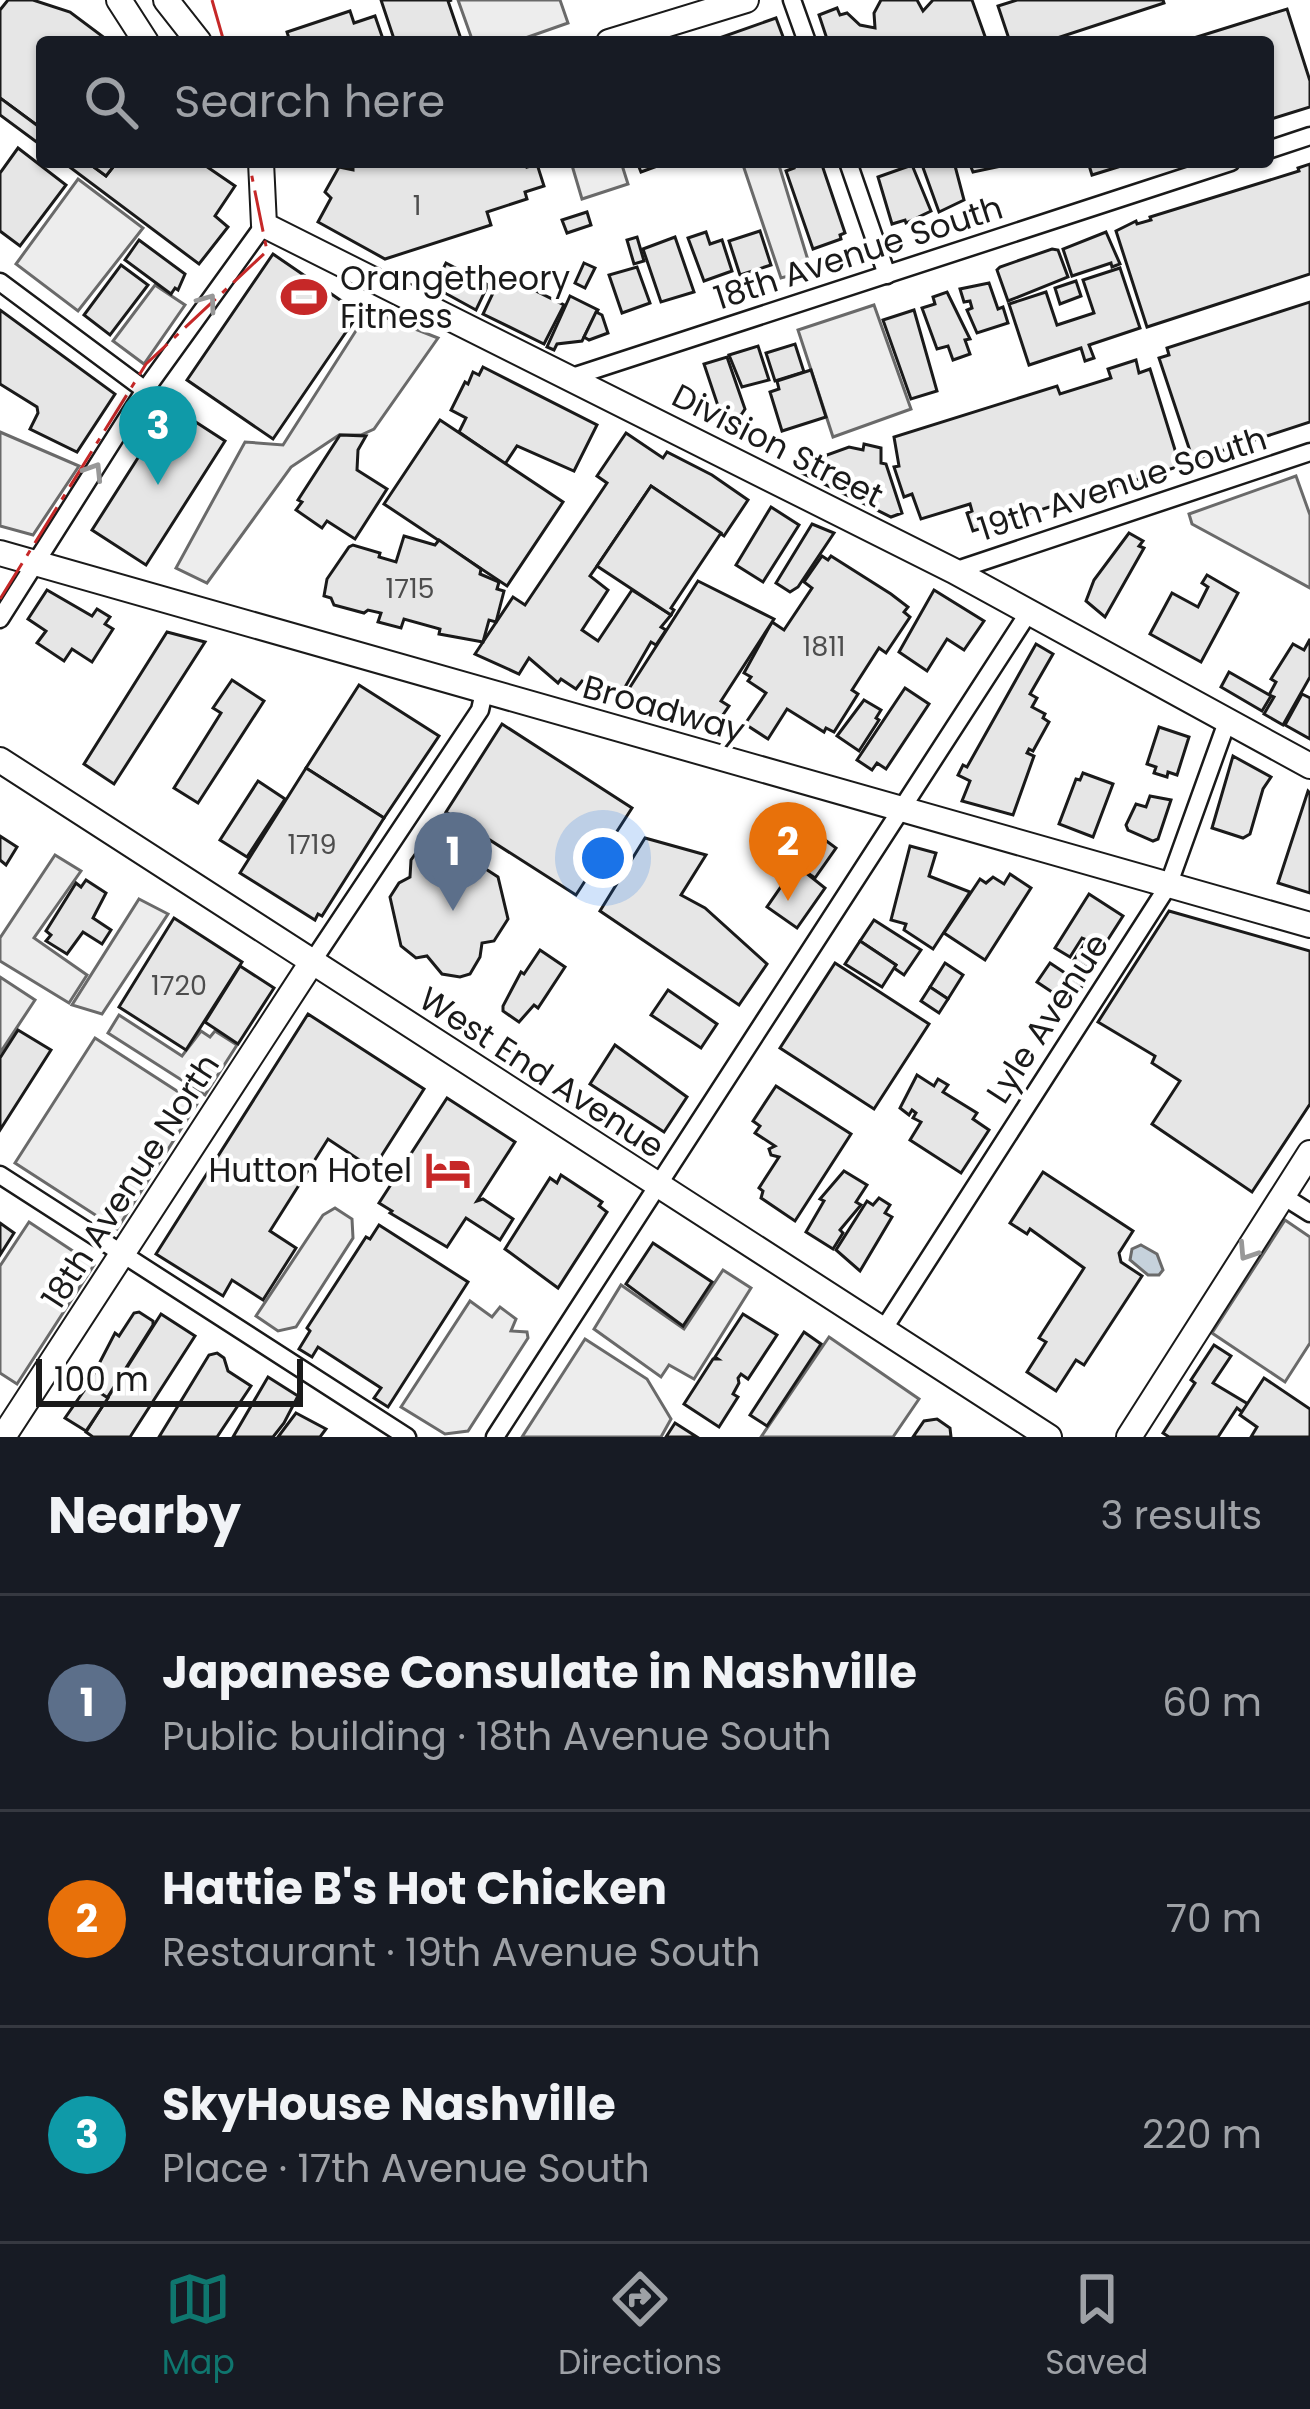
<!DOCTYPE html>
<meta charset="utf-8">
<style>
:root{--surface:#171b24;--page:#20242c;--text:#f1f3f6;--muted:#9ea1a6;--line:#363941;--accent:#0f766e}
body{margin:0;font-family:Poppins,sans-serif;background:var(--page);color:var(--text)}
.scale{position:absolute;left:36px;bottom:30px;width:267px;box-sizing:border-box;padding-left:12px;border:6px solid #1a1a1a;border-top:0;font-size:33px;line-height:42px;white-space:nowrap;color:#1a1a1a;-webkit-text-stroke:9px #fff;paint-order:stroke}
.you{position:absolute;left:603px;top:858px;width:42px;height:42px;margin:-30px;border:9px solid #fff;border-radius:50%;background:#1a73e8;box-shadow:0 0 0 18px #1a73e833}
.badge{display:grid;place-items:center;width:78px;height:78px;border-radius:50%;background:var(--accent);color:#fff;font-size:39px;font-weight:700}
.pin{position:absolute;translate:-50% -99px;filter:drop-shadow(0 3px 6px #0008)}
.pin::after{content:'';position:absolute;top:63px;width:42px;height:36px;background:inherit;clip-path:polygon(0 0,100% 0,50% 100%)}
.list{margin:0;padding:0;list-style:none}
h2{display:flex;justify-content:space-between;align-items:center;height:156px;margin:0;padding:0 48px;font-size:51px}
h2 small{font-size:39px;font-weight:400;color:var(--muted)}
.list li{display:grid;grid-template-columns:78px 1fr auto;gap:36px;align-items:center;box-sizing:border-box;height:216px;padding:0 48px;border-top:3px solid var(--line)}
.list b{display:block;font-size:45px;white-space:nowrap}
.list p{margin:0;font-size:39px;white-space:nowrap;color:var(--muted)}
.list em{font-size:39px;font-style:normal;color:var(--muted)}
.icon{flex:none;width:66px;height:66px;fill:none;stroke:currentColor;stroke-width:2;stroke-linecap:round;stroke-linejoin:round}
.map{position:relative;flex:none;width:1310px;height:1437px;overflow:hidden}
.search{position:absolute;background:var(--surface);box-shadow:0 3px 9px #0004;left:36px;right:36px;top:36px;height:132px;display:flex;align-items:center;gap:30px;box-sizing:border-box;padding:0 42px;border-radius:12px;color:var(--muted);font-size:45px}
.sheet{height:804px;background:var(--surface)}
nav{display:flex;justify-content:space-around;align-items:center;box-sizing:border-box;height:168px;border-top:3px solid var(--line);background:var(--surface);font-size:33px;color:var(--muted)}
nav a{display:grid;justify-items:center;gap:6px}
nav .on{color:var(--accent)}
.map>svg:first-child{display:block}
</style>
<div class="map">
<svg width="1310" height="1437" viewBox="0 0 1310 1437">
<rect width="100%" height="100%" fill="#fff"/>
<!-- parking -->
<g fill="#ededed" stroke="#6a6a6a" stroke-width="3">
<polygon points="458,0 560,0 568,23 514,42 473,42"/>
<polygon points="571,162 621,162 628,184 582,199"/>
<polygon points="742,162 778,162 811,270 781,278"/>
<polygon points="78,179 143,228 78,311 16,264"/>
<polygon points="155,285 185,305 144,364 113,341"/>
<polygon points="874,305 911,409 833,437 798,330"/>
<polygon points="377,314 438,338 374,429 361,435 339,435 291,467 207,583 176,568 245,442 283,445 359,326"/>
<polygon points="0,432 79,466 33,535 0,526"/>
<polygon points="1296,476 1310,515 1310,588 1192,524 1189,514"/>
<polygon points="55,855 81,871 34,938 87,975 69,1003 0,961 0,938"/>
<polygon points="139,899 168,914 102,1014 72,1005"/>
<polygon points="0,977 35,1000 0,1053"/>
<polygon points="119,1015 182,1056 201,1031 210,1037 215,1031 237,1045 205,1095 108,1033"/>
<polygon points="95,1038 197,1104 117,1229 15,1163"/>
<polygon points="335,1208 352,1219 353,1238 296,1327 278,1331 256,1316 323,1215"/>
<polygon points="1285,1220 1310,1237 1310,1343 1285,1382 1212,1333"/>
<polygon points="29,1222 94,1265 17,1384 0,1373 0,1266"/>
<polygon points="723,1270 751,1288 694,1379 669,1365 661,1377 594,1329 621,1285 684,1329"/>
<polygon points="470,1301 492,1317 500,1307 516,1319 511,1331 527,1332 528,1338 468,1431 445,1434 401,1407"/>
<polygon points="829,1337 919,1399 893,1437 761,1437"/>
<polygon points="585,1339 647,1379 671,1419 661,1437 522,1437"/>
</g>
<!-- water -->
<polygon fill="#c6d2dc" stroke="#6a6a6a" stroke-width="3" points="1141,1245 1157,1254 1163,1270 1159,1275 1148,1275 1130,1260 1132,1249"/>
<!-- building -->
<g fill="#e6e6e6" stroke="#1a1a1a" stroke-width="3">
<polygon points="8,0 33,0 70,12 110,42 42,42 42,129 0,98 0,10"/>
<polygon points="381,0 452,0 448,1 462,42 395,42"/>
<polygon points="917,0 923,11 933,0 972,0 987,42 828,42 819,15 837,8 840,15 847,13 860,25 875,28 874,13 881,0"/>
<polygon points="1017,0 1163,0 1164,3 1045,42 1010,42 998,6"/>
<polygon points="1287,9 1310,81 1310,107 1268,120 1268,42 1181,42"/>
<polygon points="350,11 354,23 375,16 384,42 290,42 287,32"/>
<polygon points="776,18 785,42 708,42"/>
<polygon points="0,98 42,129 42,146 0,115"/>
<polygon points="18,148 66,185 20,246 0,231 0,173"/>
<polygon points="63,162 87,162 106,176 117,162 200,162 235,186 215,216 228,227 199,264"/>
<polygon points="87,162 117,162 106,176"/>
<polygon points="353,162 526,162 527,167 537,164 544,186 525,192 527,199 487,212 491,225 385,259 318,222 331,198 325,192 339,167 353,170"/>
<polygon points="637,162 668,162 641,172"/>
<polygon points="792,162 821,162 845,233 840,235 841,239 813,249 786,171 794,168"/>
<polygon points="921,162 954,162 964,200 939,212"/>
<polygon points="969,162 1010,162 1011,164 973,172"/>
<polygon points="1088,162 1134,162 1092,175"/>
<polygon points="1310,164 1310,274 1147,327 1116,231 1136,221 1137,224 1151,220 1150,217 1299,171 1298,168"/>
<polygon points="912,165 931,211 906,223 905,220 892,224 878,177"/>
<polygon points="587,212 591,225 567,233 562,220"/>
<polygon points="760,231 771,265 740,275 729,241"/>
<polygon points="706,232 710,244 722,240 732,271 704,281 688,238"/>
<polygon points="1106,232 1120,264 1112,267 1111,263 1072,276 1063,249"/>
<polygon points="637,237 644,261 634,264 627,240"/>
<polygon points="675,237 694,292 661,302 643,249"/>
<polygon points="139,240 185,274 178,290 175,288 171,294 125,260"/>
<polygon points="1052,249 1058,250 1068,277 1008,301 997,270 1000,267"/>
<polygon points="273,254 359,313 273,439 187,380"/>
<polygon points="446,263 488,285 476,310 434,287"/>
<polygon points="584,263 595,268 585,288 575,283"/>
<polygon points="121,265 148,285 110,335 84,315"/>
<polygon points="637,267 650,303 622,313 609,275"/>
<polygon points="1120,268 1140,328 1089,345 1094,358 1085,361 1081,348 1029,365 1009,304 1046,292 1057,325 1094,313 1083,280"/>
<polygon points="502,274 564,305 544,344 483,314"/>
<polygon points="1076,281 1081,296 1060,304 1055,288"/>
<polygon points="989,283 998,309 1003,307 1008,323 977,333 967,310 972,308 970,301 964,302 960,289"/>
<polygon points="947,292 970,339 965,340 970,354 953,360 948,346 937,349 922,308 935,304 933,297"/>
<polygon points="570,296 598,310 582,341 557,344 554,350 547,347"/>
<polygon points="1310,302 1310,422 1193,460 1159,358 1169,355 1167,348"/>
<polygon points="0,310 115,394 77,452 30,429 38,413 37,407 0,384"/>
<polygon points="914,310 937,391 911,399 883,320"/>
<polygon points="596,312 602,315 608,333 589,340 584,337"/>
<polygon points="795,344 804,372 775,381 766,353"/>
<polygon points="758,346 769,380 742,387 729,355"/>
<polygon points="727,357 745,409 741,415 720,412 704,364"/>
<polygon points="1136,360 1139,373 1150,369 1180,466 973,531 967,513 972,511 970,504 921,519 912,494 904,497 894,467 899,466 894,437 1057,386 1060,394 1111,378 1108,369"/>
<polygon points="483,367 597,425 574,471 517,446 505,464 459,432 466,418 451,410 465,382 468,384 473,372 479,375"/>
<polygon points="811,370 826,417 782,431 770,392 779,389 777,381"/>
<polygon points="171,406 225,441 146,565 92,530"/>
<polygon points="440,420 563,502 507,586 384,504"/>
<polygon points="626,433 663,458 667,452 712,475 748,500 724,536 651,486 597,566 590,576 608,590 582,630 598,641 632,590 671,615 661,627 666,630 656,645 651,642 617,701 582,681 576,689 561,679 558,683 529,658 519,674 475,654 513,597 525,605 607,483 597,476"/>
<polygon points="340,435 366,436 358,450 357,470 387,489 355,539 327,521 322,528 296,510 302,502 298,500"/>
<polygon points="864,444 881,448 881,463 886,464 902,513 891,517 798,471 802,464 849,447 863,450"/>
<polygon points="651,486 721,533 671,608 674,610 671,615 597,566"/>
<polygon points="771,507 799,525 763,582 736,565"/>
<polygon points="812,524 834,533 798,587 790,592 776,583"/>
<polygon points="1129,533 1143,541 1139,546 1144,548 1105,617 1086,601 1094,580"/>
<polygon points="404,536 435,545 439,540 481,569 480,574 499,582 497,589 504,591 496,622 489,620 483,642 439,634 440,629 404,619 401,628 378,622 381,613 368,610 364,613 334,605 331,598 324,596 327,579 349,547 353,545 380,553 379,557 396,562"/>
<polygon points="822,556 828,560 831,556 891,594 908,607 904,612 910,617 886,653 879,648 852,690 858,694 834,732 826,728 824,732 787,709 768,739 745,724 766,693 748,681 751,677 744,673 772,622 784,630 812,588 804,582"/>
<polygon points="1207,575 1238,593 1201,662 1150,634 1172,593 1198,607 1208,587 1202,583"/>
<polygon points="698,581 774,619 721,701 729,706 718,722 625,695"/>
<polygon points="47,590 92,616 97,609 110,617 105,624 113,629 92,662 72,649 64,661 37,643 46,631 28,619"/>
<polygon points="934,590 984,621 964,650 947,639 927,671 899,652"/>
<polygon points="167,632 205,642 114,784 84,764"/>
<polygon points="1310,639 1310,677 1283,725 1264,714 1274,697 1269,695 1276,682 1271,679 1293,644 1304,650"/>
<polygon points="1036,644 1053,654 1030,694 1037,698 1032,707 1045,714 1043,718 1049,722 1033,751 1029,749 1027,753 1034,756 1013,815 962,801 970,781 958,775 963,765 967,767"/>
<polygon points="1229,672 1271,696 1262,711 1221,687"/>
<polygon points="232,680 264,701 198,803 174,788 221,713 213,708"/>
<polygon points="359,685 439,736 384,818 306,768"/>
<polygon points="905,688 929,704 886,769 877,763 872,770 857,760"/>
<polygon points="1302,694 1310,698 1310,739 1285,725"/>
<polygon points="864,700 881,710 876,718 879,720 859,751 837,736"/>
<polygon points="502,724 632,808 576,895 446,812"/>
<polygon points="1159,727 1189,737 1177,775 1168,772 1167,777 1154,773 1156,767 1147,764"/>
<polygon points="1233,756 1271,777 1263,789 1250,834 1243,838 1212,828"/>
<polygon points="306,768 384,818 322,916 318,914 315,920 240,873"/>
<polygon points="1083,773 1113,784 1093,837 1059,824 1076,779 1080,780"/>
<polygon points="258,781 285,799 247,857 220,840"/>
<polygon points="1308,791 1310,793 1310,893 1278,883"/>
<polygon points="1150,796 1171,800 1158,839 1153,841 1128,830 1126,825 1136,804 1146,807"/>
<polygon points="817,834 836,848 815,878 796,865"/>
<polygon points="0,836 17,847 6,865 0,860"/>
<polygon points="645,838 706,855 681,895 705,908 767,964 739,1005 600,911"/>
<polygon points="439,841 458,846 468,865 478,864 498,877 508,919 494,941 482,943 480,957 470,974 460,977 442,974 427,956 416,958 401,946 390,897 399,883 410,877 411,860 416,853 423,846"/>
<polygon points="910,846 936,853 929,876 970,892 933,949 904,930 906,924 891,920"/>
<polygon points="796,865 825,888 797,928 767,907"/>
<polygon points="1010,874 1031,888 985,960 944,933 980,879 986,883 993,877 1004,884"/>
<polygon points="86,880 106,893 93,918 111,930 102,944 83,932 67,954 46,941 51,935 46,931 76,883 81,887"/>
<polygon points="1089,894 1123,916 1089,969 1074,960 1087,940 1082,938 1070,957 1055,948"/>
<polygon points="1169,911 1310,951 1310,1104 1252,1192 1152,1124 1180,1081 1152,1063 1155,1056 1098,1022"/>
<polygon points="174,918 242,962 186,1050 119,1007"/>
<polygon points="874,920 921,950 904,975 894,968 896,965 860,941"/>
<polygon points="860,941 896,965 882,987 845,964"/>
<polygon points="540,950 565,967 538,1008 534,1005 519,1022 503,1011 503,1006 521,972 524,974"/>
<polygon points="835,963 929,1024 874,1109 780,1048"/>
<polygon points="945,963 963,975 948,999 930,987"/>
<polygon points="1050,963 1083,985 1070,1004 1037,982"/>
<polygon points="240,966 274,988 238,1044 205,1022"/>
<polygon points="930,987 948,999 939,1013 921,1001"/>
<polygon points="668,990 717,1024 701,1048 651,1015"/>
<polygon points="308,1014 424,1089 373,1169 328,1139 270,1231 296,1248 263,1300 232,1280 223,1296 156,1254"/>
<polygon points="18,1030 51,1050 0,1130 0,1058"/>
<polygon points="615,1045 687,1097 664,1132 590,1084"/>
<polygon points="917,1075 934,1086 938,1079 948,1085 943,1092 977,1113 973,1119 989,1130 961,1173 910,1140 921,1122 913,1118 916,1113 912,1110 909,1115 900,1108"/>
<polygon points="776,1086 851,1134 795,1221 761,1198 763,1191 759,1188 779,1157 771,1155 769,1149 775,1146 755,1133 760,1126 753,1121"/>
<polygon points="447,1098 515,1142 477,1201 483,1199 513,1219 500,1240 466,1218 447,1247 390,1213 392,1211 379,1203"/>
<polygon points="844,1171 867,1185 856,1202 861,1205 840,1230 843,1233 833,1249 806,1232 824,1201 820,1199"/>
<polygon points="1043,1172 1133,1231 1119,1253 1121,1262 1142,1276 1084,1365 1076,1360 1056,1391 1027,1372 1046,1342 1039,1338 1084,1268 1030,1229 1027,1234 1010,1223"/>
<polygon points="561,1175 602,1202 599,1206 607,1212 558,1288 505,1249 550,1178 557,1183"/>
<polygon points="879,1198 890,1205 885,1213 892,1217 860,1271 836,1250 867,1201 873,1205"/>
<polygon points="0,1223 14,1233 0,1255"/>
<polygon points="379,1225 468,1282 388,1407 374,1398 381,1388 318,1347 312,1357 299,1349 310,1331 307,1328 366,1237 370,1239"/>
<polygon points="653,1243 712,1282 683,1326 626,1284"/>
<polygon points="139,1312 153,1321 153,1325 107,1398 88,1385 115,1333 119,1336 134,1313"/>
<polygon points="161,1314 195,1336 130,1437 93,1437 86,1432"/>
<polygon points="743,1314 777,1335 748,1379 741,1374 738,1378 739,1383 733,1394 738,1397 719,1427 684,1404 713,1359 718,1359 715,1357"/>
<polygon points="804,1332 821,1344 767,1426 750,1415"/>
<polygon points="1214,1345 1231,1356 1213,1383 1248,1404 1242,1412 1237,1408 1218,1437 1169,1437 1163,1433 1195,1383 1191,1380"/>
<polygon points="217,1353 224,1358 228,1371 251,1386 217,1437 159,1437 209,1355"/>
<polygon points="268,1377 298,1396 284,1423 273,1437 233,1437"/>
<polygon points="1264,1378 1310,1409 1310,1437 1251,1437 1257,1427 1240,1415"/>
<polygon points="88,1385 108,1398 86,1431 65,1418"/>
<polygon points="296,1413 326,1429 320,1437 278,1437"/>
<polygon points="937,1419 950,1428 951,1437 913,1437 924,1421"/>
<polygon points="675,1423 697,1437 666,1437"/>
</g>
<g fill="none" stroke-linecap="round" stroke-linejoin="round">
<!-- street casing -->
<g stroke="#1a1a1a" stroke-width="21">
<g id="street">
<polyline points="792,0 807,42"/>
<polyline points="1268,150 1310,136"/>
<polyline points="848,162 887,275"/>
<polyline points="0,282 145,390"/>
<polyline points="572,377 1231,162"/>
<polyline points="954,571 1310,452"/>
<polyline points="0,619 145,390 264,225"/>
<polyline points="312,962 480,710 484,692"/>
<polyline points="0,1175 407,1437"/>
<polyline points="1283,1196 1310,1213"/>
<polyline points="883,1330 1168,886 1227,722"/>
<polyline points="495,1437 1029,612"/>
</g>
</g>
<!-- secondary casing -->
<g stroke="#1a1a1a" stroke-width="28">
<g id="secondary">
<polyline points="119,0 146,42"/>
<polyline points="166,0 199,42"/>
<polyline points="609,42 746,0"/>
<polyline points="261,162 264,225 954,571 1310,766"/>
<polyline points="3,1437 312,962"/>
<polyline points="1129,1437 1310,1153"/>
</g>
</g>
<!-- primary casing -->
<g stroke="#1a1a1a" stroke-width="28">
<g id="primary">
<polyline points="0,553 1310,925"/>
<polyline points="0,760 1049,1437"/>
</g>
</g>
<!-- street -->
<use href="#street" stroke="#fff" stroke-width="16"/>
<!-- secondary -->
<use href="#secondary" stroke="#fff" stroke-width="24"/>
<!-- primary -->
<use href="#primary" stroke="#fff" stroke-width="24"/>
<!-- power -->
<g stroke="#c62828" stroke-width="3" stroke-dasharray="42 9 6 9" stroke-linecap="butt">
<polyline points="212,0 224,42"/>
<polyline points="0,599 146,364 267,251 249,162"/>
</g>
</g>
<!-- one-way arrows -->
<defs><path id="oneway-chevron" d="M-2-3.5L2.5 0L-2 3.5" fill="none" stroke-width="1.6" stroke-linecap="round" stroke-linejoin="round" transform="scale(3)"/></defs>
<g stroke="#989898">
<use href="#oneway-chevron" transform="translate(208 302) rotate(-54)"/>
<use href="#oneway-chevron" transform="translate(94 471) rotate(-58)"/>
<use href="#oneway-chevron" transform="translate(1247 1252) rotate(123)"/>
</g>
<!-- icons -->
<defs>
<g id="stadium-bare" transform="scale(3.6)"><path d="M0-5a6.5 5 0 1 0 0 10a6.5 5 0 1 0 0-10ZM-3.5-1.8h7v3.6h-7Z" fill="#c62828" stroke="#fff" stroke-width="2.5" paint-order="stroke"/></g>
<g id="hotel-bare" transform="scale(3.6)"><path d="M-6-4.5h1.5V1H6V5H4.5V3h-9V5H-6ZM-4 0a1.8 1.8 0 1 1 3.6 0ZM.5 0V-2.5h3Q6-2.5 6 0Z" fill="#c62828" stroke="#fff" stroke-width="2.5" paint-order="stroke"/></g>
</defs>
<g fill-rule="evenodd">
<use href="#stadium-bare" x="304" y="297"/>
<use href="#hotel-bare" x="448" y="1170"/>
</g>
<g text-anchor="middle" stroke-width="9" stroke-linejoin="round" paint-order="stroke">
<!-- number labels -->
<g font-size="27" fill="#4d4d4d">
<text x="417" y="215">1</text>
<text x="410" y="598">1715</text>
<text x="824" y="656">1811</text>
<text x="312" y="854">1719</text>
<text x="179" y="995">1720</text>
</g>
<!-- street labels -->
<g font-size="33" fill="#1a1a1a" stroke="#fff">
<text transform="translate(858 252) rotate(-18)" y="12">18th Avenue South</text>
<text transform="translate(778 445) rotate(27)" y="12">Division Street</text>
<text transform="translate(1122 483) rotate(-18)" y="12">19th Avenue South</text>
<text transform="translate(664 708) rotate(16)" y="12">Broadway</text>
<text transform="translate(1047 1018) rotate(-57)" y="12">Lyle Avenue</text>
<text transform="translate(542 1072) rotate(33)" y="12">West End Avenue</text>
<text transform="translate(130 1181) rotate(-57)" y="12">18th Avenue North</text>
</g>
<!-- poi labels -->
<g font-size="33" fill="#1a1a1a" stroke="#fff" text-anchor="start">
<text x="340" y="290">Orangetheory<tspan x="340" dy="38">Fitness</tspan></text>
<text x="412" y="1182" text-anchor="end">Hutton Hotel</text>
</g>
</g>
</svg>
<div class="scale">100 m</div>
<div class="you"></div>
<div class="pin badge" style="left:453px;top:911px;background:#5c6f8a">1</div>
<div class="pin badge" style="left:788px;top:901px;background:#e8710a">2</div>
<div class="pin badge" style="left:158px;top:485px;background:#0f9aa8">3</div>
<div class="search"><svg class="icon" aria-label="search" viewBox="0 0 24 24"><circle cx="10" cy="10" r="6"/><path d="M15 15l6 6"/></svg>Search here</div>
</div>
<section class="sheet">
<h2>Nearby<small>3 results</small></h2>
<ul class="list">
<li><span class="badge" style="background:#5c6f8a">1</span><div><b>Japanese Consulate in Nashville</b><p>Public building · 18th Avenue South</p></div><em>60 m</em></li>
<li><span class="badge" style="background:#e8710a">2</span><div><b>Hattie B's Hot Chicken</b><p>Restaurant · 19th Avenue South</p></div><em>70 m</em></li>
<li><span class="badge" style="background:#0f9aa8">3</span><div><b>SkyHouse Nashville</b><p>Place · 17th Avenue South</p></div><em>220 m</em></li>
</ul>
</section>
<nav>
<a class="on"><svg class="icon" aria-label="map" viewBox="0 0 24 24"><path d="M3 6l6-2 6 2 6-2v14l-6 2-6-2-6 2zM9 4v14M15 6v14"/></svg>Map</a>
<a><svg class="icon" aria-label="directions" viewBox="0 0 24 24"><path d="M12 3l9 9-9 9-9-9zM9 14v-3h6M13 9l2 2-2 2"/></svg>Directions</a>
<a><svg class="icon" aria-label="saved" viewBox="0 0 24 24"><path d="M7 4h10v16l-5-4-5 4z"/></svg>Saved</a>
</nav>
